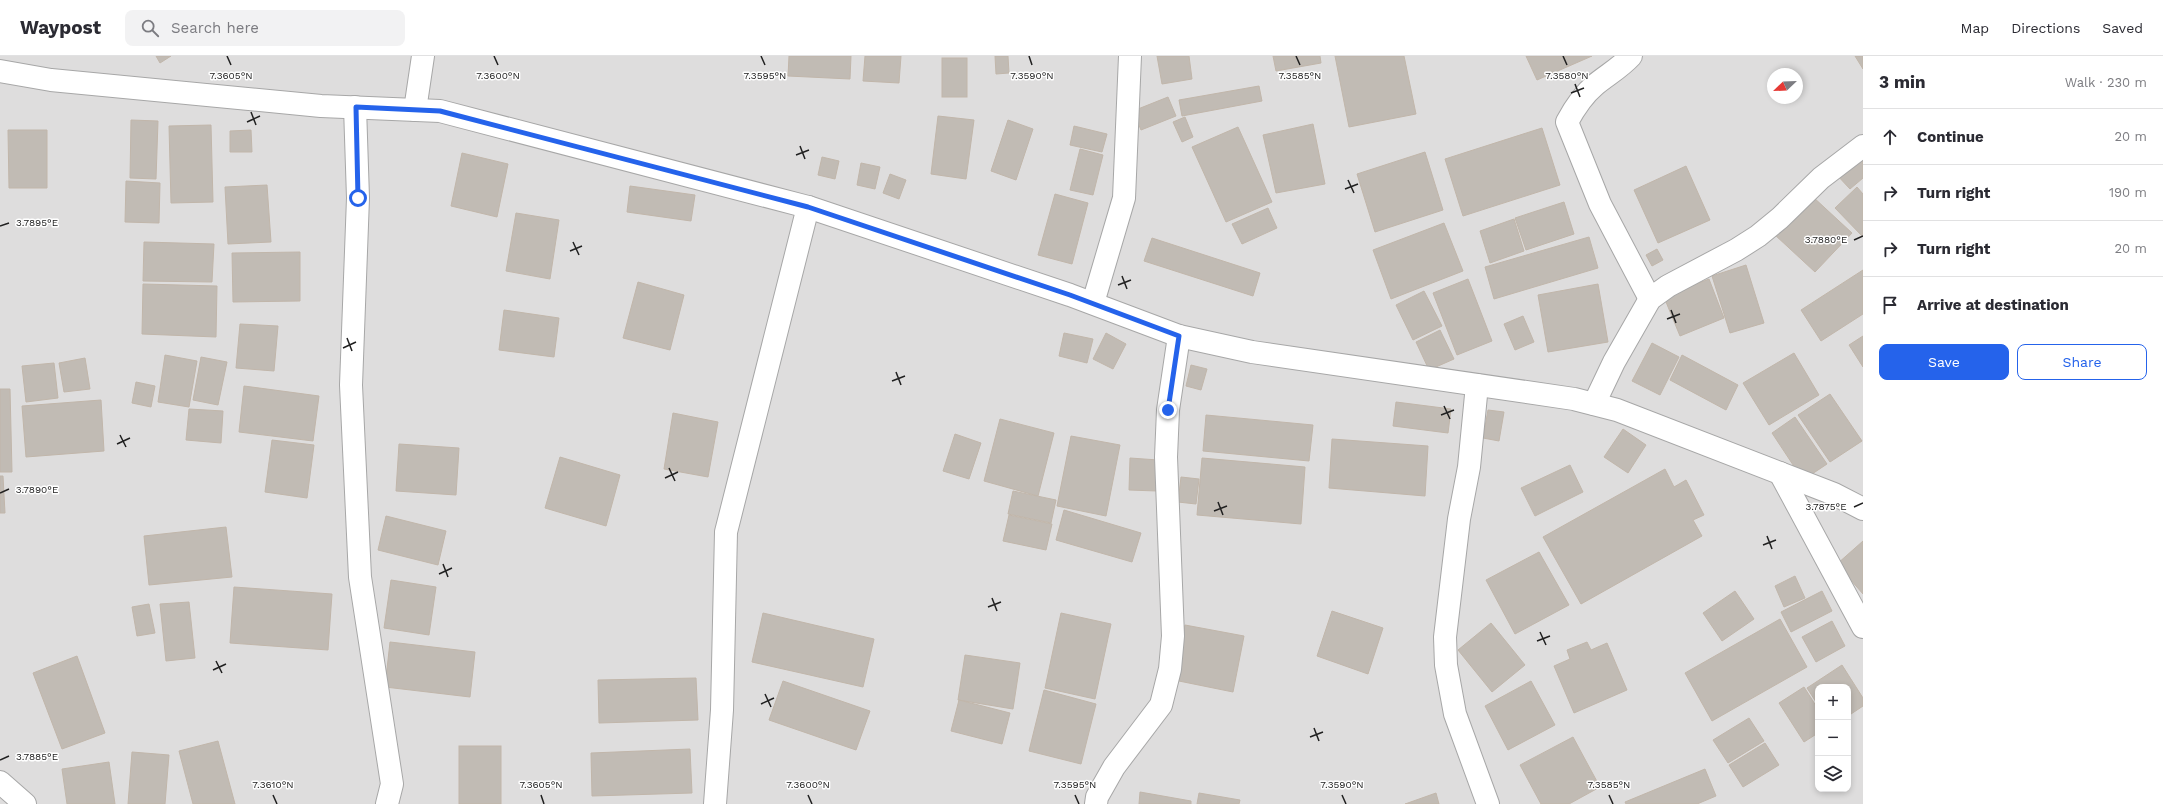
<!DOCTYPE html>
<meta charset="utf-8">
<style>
:root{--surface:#fff;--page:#f2f2f3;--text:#2b2b33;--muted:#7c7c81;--line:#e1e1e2;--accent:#2563eb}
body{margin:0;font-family:"Work Sans",sans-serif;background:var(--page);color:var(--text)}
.controls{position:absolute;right:12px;bottom:12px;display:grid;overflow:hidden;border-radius:8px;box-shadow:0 2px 6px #0003}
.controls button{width:36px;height:36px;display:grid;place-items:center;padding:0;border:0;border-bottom:1px solid var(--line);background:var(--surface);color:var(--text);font:20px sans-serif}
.compass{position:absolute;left:1767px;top:12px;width:36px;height:36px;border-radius:50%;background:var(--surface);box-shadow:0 2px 6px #0003;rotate:247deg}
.stop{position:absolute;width:12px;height:12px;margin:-9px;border:3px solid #2563eb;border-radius:50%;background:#fff}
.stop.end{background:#2563eb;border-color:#fff;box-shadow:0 1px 4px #0008}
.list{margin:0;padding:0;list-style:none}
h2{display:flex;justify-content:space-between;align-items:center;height:52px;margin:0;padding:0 16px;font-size:17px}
h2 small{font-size:13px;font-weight:400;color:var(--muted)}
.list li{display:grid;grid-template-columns:26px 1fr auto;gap:12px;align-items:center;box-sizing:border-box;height:56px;padding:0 16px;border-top:1px solid var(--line)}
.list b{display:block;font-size:15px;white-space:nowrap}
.list em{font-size:13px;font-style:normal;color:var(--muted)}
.actions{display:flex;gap:8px;padding:12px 16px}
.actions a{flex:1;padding:9px 0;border:1px solid var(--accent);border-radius:8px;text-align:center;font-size:14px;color:var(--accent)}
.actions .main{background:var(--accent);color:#fff}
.icon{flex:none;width:22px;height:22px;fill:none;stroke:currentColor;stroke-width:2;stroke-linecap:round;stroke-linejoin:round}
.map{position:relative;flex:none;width:1863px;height:748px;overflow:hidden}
header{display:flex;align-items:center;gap:24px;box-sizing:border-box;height:56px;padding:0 20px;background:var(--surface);border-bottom:1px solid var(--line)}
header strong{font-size:19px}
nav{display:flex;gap:22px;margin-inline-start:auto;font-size:14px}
.search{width:280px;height:36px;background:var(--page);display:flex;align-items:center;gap:10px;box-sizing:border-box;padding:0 14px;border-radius:8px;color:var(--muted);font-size:15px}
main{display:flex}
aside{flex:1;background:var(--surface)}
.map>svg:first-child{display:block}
</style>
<header>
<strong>Waypost</strong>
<div class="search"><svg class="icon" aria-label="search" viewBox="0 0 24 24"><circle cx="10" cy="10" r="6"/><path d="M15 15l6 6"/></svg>Search here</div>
<nav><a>Map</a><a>Directions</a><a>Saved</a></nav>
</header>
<main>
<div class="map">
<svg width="1863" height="748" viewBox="0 0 1863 748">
<rect width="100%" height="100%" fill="#f0eee7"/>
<!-- residential -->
<path fill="#dedddd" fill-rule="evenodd" d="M0 0H1863V748H0ZM1773 18H1797V42H1773ZM1818 631H1848V733H1818Z"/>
<!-- building -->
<g fill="#c1bbb4" stroke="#c1b6aa">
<polygon points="156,0 171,0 160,7"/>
<polygon points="789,0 851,0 850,23 788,20"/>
<polygon points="865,0 901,0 899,27 863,25"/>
<polygon points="995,0 1008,0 1009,17 996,18"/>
<polygon points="1157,0 1189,0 1192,23 1162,28"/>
<polygon points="1273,0 1320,0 1321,7 1276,15"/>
<polygon points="1335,0 1404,0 1416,58 1349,71"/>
<polygon points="1526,0 1592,0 1537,24"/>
<polygon points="1855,0 1863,0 1863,13"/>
<rect x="942" y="2" width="25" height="39"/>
<polygon points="1259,30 1262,45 1182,60 1179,44"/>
<polygon points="1168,41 1176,60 1141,74 1133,55"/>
<polygon points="938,60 974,64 966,123 931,118"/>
<polygon points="1185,61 1193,81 1182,86 1173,66"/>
<polygon points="131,64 158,65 156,123 130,122"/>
<polygon points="1008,64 1033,73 1016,124 991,115"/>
<polygon points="1313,68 1325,128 1276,137 1263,79"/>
<polygon points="211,69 213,146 171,147 169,70"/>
<polygon points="1074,70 1107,78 1102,96 1070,89"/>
<polygon points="1238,71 1272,146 1226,166 1192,91"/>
<polygon points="1542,72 1560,129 1463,160 1445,103"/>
<polygon points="8,74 47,74 47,132 9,132"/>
<polygon points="251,74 252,96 230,96 230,75"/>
<polygon points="1080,93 1103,99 1093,139 1070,134"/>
<polygon points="1425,96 1443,154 1375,176 1357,118"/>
<polygon points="462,97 508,108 497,161 451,150"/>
<polygon points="1857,99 1863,105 1863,122 1850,133 1836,118"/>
<polygon points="822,101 839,105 835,123 818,119"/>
<polygon points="861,107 880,111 875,133 857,129"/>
<polygon points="1686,110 1710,164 1658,187 1634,134"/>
<polygon points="890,118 906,124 899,143 883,137"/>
<polygon points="126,125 160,127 159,167 125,166"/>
<polygon points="267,129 271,186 228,188 225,131"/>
<polygon points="630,130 695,139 691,165 627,156"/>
<polygon points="1857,131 1863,138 1863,181 1835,152"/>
<polygon points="1055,138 1088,147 1072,208 1038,199"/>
<polygon points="1812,140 1852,177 1815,216 1775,179"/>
<polygon points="1564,146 1574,178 1526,194 1515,162"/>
<polygon points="1268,152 1277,172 1242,188 1232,168"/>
<polygon points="516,157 559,164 550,223 506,215"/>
<polygon points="1514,163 1524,195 1490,207 1480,175"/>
<polygon points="1444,167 1463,215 1391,243 1373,194"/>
<polygon points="1589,181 1598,212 1494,243 1485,211"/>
<polygon points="1152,182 1260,217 1253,240 1144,205"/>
<polygon points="144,186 214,188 212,226 143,225"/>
<polygon points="1657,193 1663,204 1652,210 1646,199"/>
<polygon points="300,196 300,245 233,246 232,197"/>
<polygon points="1746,209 1764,267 1730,277 1712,220"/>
<polygon points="1863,214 1863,258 1821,285 1801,254"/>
<polygon points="1468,223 1492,285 1457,299 1433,237"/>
<polygon points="1709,223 1724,262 1680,280 1664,241"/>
<polygon points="638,226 684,239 670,294 623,282"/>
<polygon points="143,228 217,230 216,281 142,278"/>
<polygon points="1598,228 1608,286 1548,296 1538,239"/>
<polygon points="1424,235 1442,270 1413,284 1396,249"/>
<polygon points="504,254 559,262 554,301 499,294"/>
<polygon points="1523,260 1534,286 1515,294 1504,268"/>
<polygon points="240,268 278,270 274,315 236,312"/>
<polygon points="1440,274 1454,303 1429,314 1416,286"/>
<polygon points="1064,277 1093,283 1087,307 1059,300"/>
<polygon points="1106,277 1126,288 1113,313 1093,303"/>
<polygon points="1863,280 1863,311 1849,289"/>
<polygon points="1652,287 1679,301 1660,339 1632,325"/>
<polygon points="1794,297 1819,339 1769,369 1743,327"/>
<polygon points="165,299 197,305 189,351 158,346"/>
<polygon points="1682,299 1738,329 1726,354 1670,324"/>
<polygon points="201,301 227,306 218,349 193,344"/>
<polygon points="85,302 90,333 64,336 59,307"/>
<polygon points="54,307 58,342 26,346 22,310"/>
<polygon points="1191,309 1207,313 1201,334 1186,330"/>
<polygon points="136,326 155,330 151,351 132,347"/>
<polygon points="244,330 319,340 313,385 239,376"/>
<polygon points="0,333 10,333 12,416 0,416"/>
<polygon points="1830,338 1862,385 1830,406 1798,359"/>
<polygon points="101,344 104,395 26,401 22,350"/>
<polygon points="1396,346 1451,353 1448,377 1393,370"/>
<polygon points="189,353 223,355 221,387 186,384"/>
<polygon points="1488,354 1504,356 1499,385 1483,382"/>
<polygon points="673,357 718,366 708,421 664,413"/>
<polygon points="1206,359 1313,369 1309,405 1203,395"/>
<polygon points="1795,361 1827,408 1803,424 1772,377"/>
<polygon points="1000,363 1054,377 1038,440 984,425"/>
<polygon points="1623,373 1646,389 1628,417 1604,401"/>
<polygon points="955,378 981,387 969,423 943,415"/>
<polygon points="1071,380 1120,389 1106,460 1057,450"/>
<polygon points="1332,383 1428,390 1425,440 1329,432"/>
<polygon points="272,384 314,389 307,442 265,436"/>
<polygon points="399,388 459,392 456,439 396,435"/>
<polygon points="560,401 620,419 606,470 545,452"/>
<polygon points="1130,402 1158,404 1157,435 1129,434"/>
<polygon points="1202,402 1305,411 1301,468 1197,459"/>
<polygon points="1570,409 1583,436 1535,460 1521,432"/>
<polygon points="1665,413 1674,431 1686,424 1704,459 1693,464 1702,480 1581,548 1543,481"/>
<polygon points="0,420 3,420 5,457 0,457"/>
<polygon points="1181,421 1199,423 1196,448 1178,446"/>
<polygon points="1013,435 1056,444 1051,467 1008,458"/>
<polygon points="1064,454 1141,477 1132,506 1056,484"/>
<polygon points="1009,459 1052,468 1046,494 1003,485"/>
<polygon points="386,460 446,475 438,509 378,494"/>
<polygon points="226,471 232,521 149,529 144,480"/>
<polygon points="1863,485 1863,538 1837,508"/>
<polygon points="1539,496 1569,549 1515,578 1486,524"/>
<polygon points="1795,520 1805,542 1784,551 1775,530"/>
<polygon points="391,524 436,531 429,579 384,572"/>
<polygon points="234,531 332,538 328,594 230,587"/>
<polygon points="1735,535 1754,563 1722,585 1703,557"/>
<polygon points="1822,535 1832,555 1791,576 1781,556"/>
<polygon points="189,546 195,602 166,605 160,548"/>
<polygon points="149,548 155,577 137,580 132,551"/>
<polygon points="1332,555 1383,572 1368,618 1317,600"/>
<polygon points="763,557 874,583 863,631 752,606"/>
<polygon points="1061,557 1111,568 1095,643 1045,632"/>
<polygon points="1780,563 1807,611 1712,665 1685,617"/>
<polygon points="1832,565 1845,590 1816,606 1802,581"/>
<polygon points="1491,567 1525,609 1492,636 1458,594"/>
<polygon points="1185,569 1244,580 1233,636 1174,624"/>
<polygon points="390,586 475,596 470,641 385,631"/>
<polygon points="1587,586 1591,594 1607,587 1627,634 1574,657 1554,610 1570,603 1567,594"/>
<polygon points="965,599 1020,607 1013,653 958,644"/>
<polygon points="77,600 105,677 62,693 33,617"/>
<polygon points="1842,609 1863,642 1863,650 1848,660 1848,631 1818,631 1818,649 1807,632"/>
<polygon points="696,622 698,664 599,667 598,624"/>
<polygon points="783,625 870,655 856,694 769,664"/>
<polygon points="1531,625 1555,669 1508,694 1485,650"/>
<polygon points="1804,631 1818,653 1818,677 1804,686 1779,647"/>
<polygon points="1044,634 1096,648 1081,708 1029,695"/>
<polygon points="959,644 1010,657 1002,688 951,675"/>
<polygon points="1749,662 1764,685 1728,707 1713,684"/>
<polygon points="1573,681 1600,731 1569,748 1541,748 1520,709"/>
<polygon points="218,685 235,748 193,748 179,695"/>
<polygon points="1765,687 1779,709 1743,731 1729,709"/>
<rect x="459" y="690" width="42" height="58"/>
<polygon points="690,693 692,737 592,740 591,697"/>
<polygon points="132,696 169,699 165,748 128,748"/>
<polygon points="109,706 115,748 67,748 62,713"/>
<polygon points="1705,713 1716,740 1697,748 1626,748 1625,746"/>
<polygon points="1140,736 1191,745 1191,748 1139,748"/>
<polygon points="1199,737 1240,744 1239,748 1197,748"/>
<polygon points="1436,737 1439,748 1405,748"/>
</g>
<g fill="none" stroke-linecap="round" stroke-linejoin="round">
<!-- minor casing -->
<g stroke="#a7a7a7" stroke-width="24">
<g id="minor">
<path d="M1631 0C1620 12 1607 19 1595 29 1583 39 1574 53 1567 66L1600 148 1650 243"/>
<polyline points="0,15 51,24 321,50 440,55 808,151 1070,239 1179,280 1252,296 1574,343 1617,354 1834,438 1863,453"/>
<polyline points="355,51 358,142 351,329 360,521 392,728 387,748"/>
<polyline points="415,54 423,0"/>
<polyline points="1093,247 1124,142 1130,0"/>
<polyline points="1477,329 1469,411 1459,463 1445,581 1446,609 1455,658 1488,748"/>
<polyline points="1594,348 1614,306 1650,243 1668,230 1736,194 1758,180 1780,162 1821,122 1863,90"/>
<polyline points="1780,417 1863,571"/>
<polyline points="0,726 25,748"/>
<polyline points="715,748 722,654 726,476 808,151"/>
<polyline points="1096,748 1097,741 1114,711 1161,649 1170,613 1173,580 1166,401 1168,354 1179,280"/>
</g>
</g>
<!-- minor -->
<use href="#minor" stroke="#fff" stroke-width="22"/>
</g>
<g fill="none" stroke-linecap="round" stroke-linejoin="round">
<!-- route -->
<polyline stroke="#2563eb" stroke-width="5" points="358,142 356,51 440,55 808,151 1070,239 1179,280 1168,354"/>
</g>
<!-- ticks -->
<path fill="none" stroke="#202020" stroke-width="1.5" d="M227 0 231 9M494 0 498 9M761 0 765 9M1029 0 1032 9M1296 0 1300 9M1563 0 1567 9M1575 28 1580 41M1571 37 1584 32M251 56 256 69M247 66 260 60M800 90 805 103M796 99 809 94M1348 124 1354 137M1345 133 1358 128M0 170 9 167M1854 184 1863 180M573 186 579 199M570 195 582 190M1122 220 1127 233M1118 229 1131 224M1671 254 1676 267M1667 263 1680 258M347 282 352 295M343 292 356 286M896 316 901 329M892 325 905 320M1444 350 1450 363M1441 359 1454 354M120 379 126 391M117 388 130 382M669 412 675 425M665 422 678 416M0 437 9 433M1218 446 1223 459M1854 451 1863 447M1214 455 1227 450M1767 480 1772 493M1763 489 1776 484M443 508 448 521M439 518 452 512M992 542 997 555M988 551 1001 546M1540 576 1546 589M1537 585 1550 580M216 605 222 617M213 614 226 608M765 638 771 651M761 648 774 642M1314 672 1319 685M1310 681 1323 676M0 704 9 700M273 739 277 748M541 739 544 748M808 739 812 748M1075 739 1079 748M1342 739 1346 748M1609 739 1613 748"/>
<g font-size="10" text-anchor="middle" fill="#202020" stroke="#fff" stroke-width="3" stroke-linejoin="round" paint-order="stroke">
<text x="231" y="23">7.3605°N</text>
<text x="498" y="23">7.3600°N</text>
<text x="765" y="23">7.3595°N</text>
<text x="1032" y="23">7.3590°N</text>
<text x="1300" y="23">7.3585°N</text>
<text x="1567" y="23">7.3580°N</text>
<text x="37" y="170">3.7895°E</text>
<text x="1826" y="187">3.7880°E</text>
<text x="37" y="437">3.7890°E</text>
<text x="1826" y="454">3.7875°E</text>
<text x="37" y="704">3.7885°E</text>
<text x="273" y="732">7.3610°N</text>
<text x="541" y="732">7.3605°N</text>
<text x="808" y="732">7.3600°N</text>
<text x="1075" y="732">7.3595°N</text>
<text x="1342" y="732">7.3590°N</text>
<text x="1609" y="732">7.3585°N</text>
</g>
</svg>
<div class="controls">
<button>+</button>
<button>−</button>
<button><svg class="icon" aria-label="layers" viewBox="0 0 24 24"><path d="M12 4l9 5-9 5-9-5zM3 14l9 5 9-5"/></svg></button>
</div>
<svg class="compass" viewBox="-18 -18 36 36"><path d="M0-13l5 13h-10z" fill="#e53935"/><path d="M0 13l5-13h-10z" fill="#7c7c81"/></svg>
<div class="stop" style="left:358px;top:142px"></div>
<div class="stop end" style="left:1168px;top:354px"></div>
</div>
<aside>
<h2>3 min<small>Walk · 230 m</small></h2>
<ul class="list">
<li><svg class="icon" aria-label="ahead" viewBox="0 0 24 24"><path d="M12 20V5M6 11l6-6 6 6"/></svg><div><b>Continue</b></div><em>20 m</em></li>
<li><svg class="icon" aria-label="right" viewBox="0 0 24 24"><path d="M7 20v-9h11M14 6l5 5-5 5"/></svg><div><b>Turn right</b></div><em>190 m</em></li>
<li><svg class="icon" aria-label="right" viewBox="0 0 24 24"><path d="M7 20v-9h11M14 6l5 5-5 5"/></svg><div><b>Turn right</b></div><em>20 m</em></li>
<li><svg class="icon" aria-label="arrive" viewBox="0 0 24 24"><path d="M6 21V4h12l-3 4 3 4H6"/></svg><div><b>Arrive at destination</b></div></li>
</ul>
<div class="actions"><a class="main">Save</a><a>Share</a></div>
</aside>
</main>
